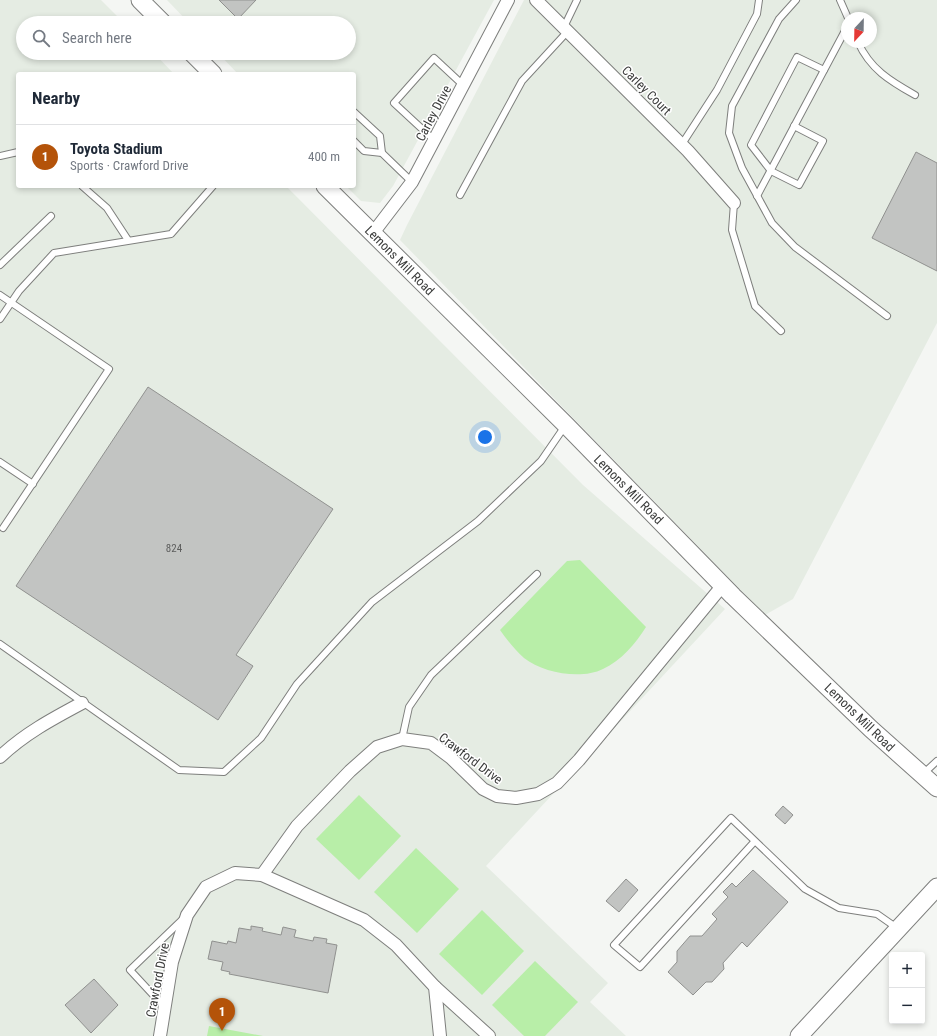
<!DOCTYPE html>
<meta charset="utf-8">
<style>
:root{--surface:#fff;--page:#f6f6f7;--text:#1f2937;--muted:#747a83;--line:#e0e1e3;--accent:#b45309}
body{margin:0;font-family:"Roboto Condensed",sans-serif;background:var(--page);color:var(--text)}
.controls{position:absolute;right:12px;bottom:12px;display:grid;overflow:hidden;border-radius:4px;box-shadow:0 2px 6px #0003}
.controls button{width:36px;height:36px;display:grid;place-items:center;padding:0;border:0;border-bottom:1px solid var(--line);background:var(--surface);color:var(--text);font:20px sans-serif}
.compass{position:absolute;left:841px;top:12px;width:36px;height:36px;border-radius:50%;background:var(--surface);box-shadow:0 2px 6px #0003;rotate:202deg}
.you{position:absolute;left:485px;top:437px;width:14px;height:14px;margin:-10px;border:3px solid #fff;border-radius:50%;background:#1a73e8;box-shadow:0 0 0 6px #1a73e833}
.badge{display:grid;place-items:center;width:26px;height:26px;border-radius:50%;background:var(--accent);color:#fff;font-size:13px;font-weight:700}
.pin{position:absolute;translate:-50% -33px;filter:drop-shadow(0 1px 2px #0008)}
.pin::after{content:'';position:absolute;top:21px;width:14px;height:12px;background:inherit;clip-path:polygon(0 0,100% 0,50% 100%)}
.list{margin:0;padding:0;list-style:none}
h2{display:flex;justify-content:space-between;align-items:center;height:52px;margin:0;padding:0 16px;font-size:17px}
h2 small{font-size:13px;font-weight:400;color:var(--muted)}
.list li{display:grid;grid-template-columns:26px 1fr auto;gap:12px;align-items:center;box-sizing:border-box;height:64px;padding:0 16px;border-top:1px solid var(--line)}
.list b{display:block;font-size:15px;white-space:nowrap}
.list p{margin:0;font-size:13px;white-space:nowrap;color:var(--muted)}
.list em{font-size:13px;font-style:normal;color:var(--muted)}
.icon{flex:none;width:22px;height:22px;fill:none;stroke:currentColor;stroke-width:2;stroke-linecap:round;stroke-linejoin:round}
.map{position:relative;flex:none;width:937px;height:1036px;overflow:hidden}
.search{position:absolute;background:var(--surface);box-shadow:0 2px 6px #0003;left:16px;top:16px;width:340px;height:44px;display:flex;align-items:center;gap:10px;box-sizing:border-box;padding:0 14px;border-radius:22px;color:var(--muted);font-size:15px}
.panel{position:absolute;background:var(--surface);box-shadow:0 2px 6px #0003;left:16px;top:72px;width:340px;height:116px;border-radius:4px}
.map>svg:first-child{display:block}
</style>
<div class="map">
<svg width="937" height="1036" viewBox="0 0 937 1036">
<rect width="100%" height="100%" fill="#f4f6f3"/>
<!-- built -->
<g fill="#e5ece3" fill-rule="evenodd">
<polygon points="0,0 101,0 124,23 23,23 23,53 154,53 174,74 18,74 18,186 286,186 583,485 725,609 486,866 608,983 590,1002 626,1036 0,1036"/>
<polygon points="167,0 494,0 393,186 380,203 361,201 346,186 354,186 354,74 238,74 218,53 349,53 349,23 189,23"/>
<path d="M524 0H937V323L793 599 765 615 400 240 407 225ZM847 18H871V42H847Z"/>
</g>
<!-- green -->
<g fill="#b8eea8">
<path d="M580 560 646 627C636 643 621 661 603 669 581 680 543 673 524 658 515 650 507 640 500 630L567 561Z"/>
<polygon points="359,795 401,836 359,880 316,839"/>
<polygon points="416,848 459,889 417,933 374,892"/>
<polygon points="482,910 524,951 482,995 439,954"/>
<polygon points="535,961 578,1002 545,1036 524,1036 492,1005"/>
<polygon points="209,1026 263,1036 207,1036"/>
</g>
<!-- building -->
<g fill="#c2c4c2" stroke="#90918f">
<polygon points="219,0 256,0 238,19"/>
<polygon points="916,152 937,163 937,271 872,238"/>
<polygon points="148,387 333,509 236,655 253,666 218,720 16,586"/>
<polygon points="783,806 793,815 785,824 775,815"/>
<polygon points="753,870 788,902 747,947 742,942 723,963 724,969 712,982 706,982 693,995 668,972 677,962 677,951 690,936 702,936 717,919 712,914 728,897 723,892 732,883 736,887"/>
<polygon points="626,879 638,890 619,912 606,901"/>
<polygon points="251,926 263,928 262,931 281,935 283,927 296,930 294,937 313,941 314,937 327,939 326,943 337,945 328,993 229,974 230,972 221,970 223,962 208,959 212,941 227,944 228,941 236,943 239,928 251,930"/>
<polygon points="94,979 118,1005 91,1033 65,1005"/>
</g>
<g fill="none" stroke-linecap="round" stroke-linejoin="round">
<!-- lane casing -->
<g stroke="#7e7f7d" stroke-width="8">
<g id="lane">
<polyline points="796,0 779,19 732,106 729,133 742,168 772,223 795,247 887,316"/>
<polyline points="840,0 848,18"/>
<polyline points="564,27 577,0"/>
<path d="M858 42C870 69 890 81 915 95"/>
<polyline points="354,112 380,136 382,153"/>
<polyline points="794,126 823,141 799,185 771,171 751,145 797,57 824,70"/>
<polyline points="434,140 394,103 434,58 463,85"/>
<polyline points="354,141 364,151 382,153 412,182"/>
<polyline points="682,144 717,90 757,14 759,0"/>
<polyline points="0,156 18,152"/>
<polyline points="82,186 107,208 128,240"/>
<polyline points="460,195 522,81 568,31"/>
<polyline points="757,196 847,27"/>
<polyline points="734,203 732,230 755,306 781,331"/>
<polyline points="0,265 51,216"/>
<polyline points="0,295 109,369 3,528"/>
<polyline points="0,319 19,291 54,253 171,234 213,186"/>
<polyline points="0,462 33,484"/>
<polyline points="0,644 179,770 224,772 261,738 297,684 372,602 478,521 541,461 565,426"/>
<polyline points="402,739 409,707 431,675 537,574"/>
<polyline points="924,773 937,761"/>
<polyline points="755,841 640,967 614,945 731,818 805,889 839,908 877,914 897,928"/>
<polyline points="165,1005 155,997 130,970 183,919"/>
</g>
</g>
<!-- street casing -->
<g stroke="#7e7f7d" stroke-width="14">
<g id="street">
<polyline points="536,0 688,151 734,203"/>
<polyline points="373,233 412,182 508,0"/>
<path d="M0 757C24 734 52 719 82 703"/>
<polyline points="262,875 297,826 350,771 377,747 402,739 431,743 451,758 483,789 497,796 516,798 538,794 557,783 579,760 723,585"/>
<polyline points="435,987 489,1036"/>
<polyline points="160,1036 172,962 187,915 206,887 235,873 262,875 364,920 396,945 435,987 440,1036"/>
</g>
</g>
<!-- secondary casing -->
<g stroke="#7e7f7d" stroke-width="19">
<g id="secondary">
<polyline points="140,0 163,23"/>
<polyline points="192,53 213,74"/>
<polyline points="325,186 566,425 733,596 871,729 937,788"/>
<polyline points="799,1036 937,887"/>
</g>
</g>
<!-- lane -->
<use href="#lane" stroke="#fff" stroke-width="6"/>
<!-- street -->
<use href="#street" stroke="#fff" stroke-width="12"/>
<!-- secondary -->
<use href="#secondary" stroke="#fff" stroke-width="17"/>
</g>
<g text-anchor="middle" stroke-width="3" stroke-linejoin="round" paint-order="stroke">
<!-- number labels -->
<g font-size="11" fill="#5d5e5d">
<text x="174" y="552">824</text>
</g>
<!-- street labels -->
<g font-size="13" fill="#3b3c3b" stroke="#fff">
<text transform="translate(647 90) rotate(45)" y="5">Carley Court</text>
<text transform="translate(433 113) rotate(-62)" y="5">Carley Drive</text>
<text transform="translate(400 260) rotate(45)" y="5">Lemons Mill Road</text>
<text transform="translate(629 489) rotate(45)" y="5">Lemons Mill Road</text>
<text transform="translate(860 717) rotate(44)" y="5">Lemons Mill Road</text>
<text transform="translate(471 758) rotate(37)" y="5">Crawford Drive</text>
<text transform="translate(157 980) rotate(-79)" y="5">Crawford Drive</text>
</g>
</g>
</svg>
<div class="controls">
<button>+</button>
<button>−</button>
</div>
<svg class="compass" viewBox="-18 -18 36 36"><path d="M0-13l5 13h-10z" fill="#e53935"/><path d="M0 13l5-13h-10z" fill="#747a83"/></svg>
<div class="you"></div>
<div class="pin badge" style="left:222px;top:1031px">1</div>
<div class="search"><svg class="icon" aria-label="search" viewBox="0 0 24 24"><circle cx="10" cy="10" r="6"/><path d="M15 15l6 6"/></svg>Search here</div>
<section class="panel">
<h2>Nearby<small></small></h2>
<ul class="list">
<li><span class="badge">1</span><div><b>Toyota Stadium</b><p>Sports · Crawford Drive</p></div><em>400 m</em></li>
</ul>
</section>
</div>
